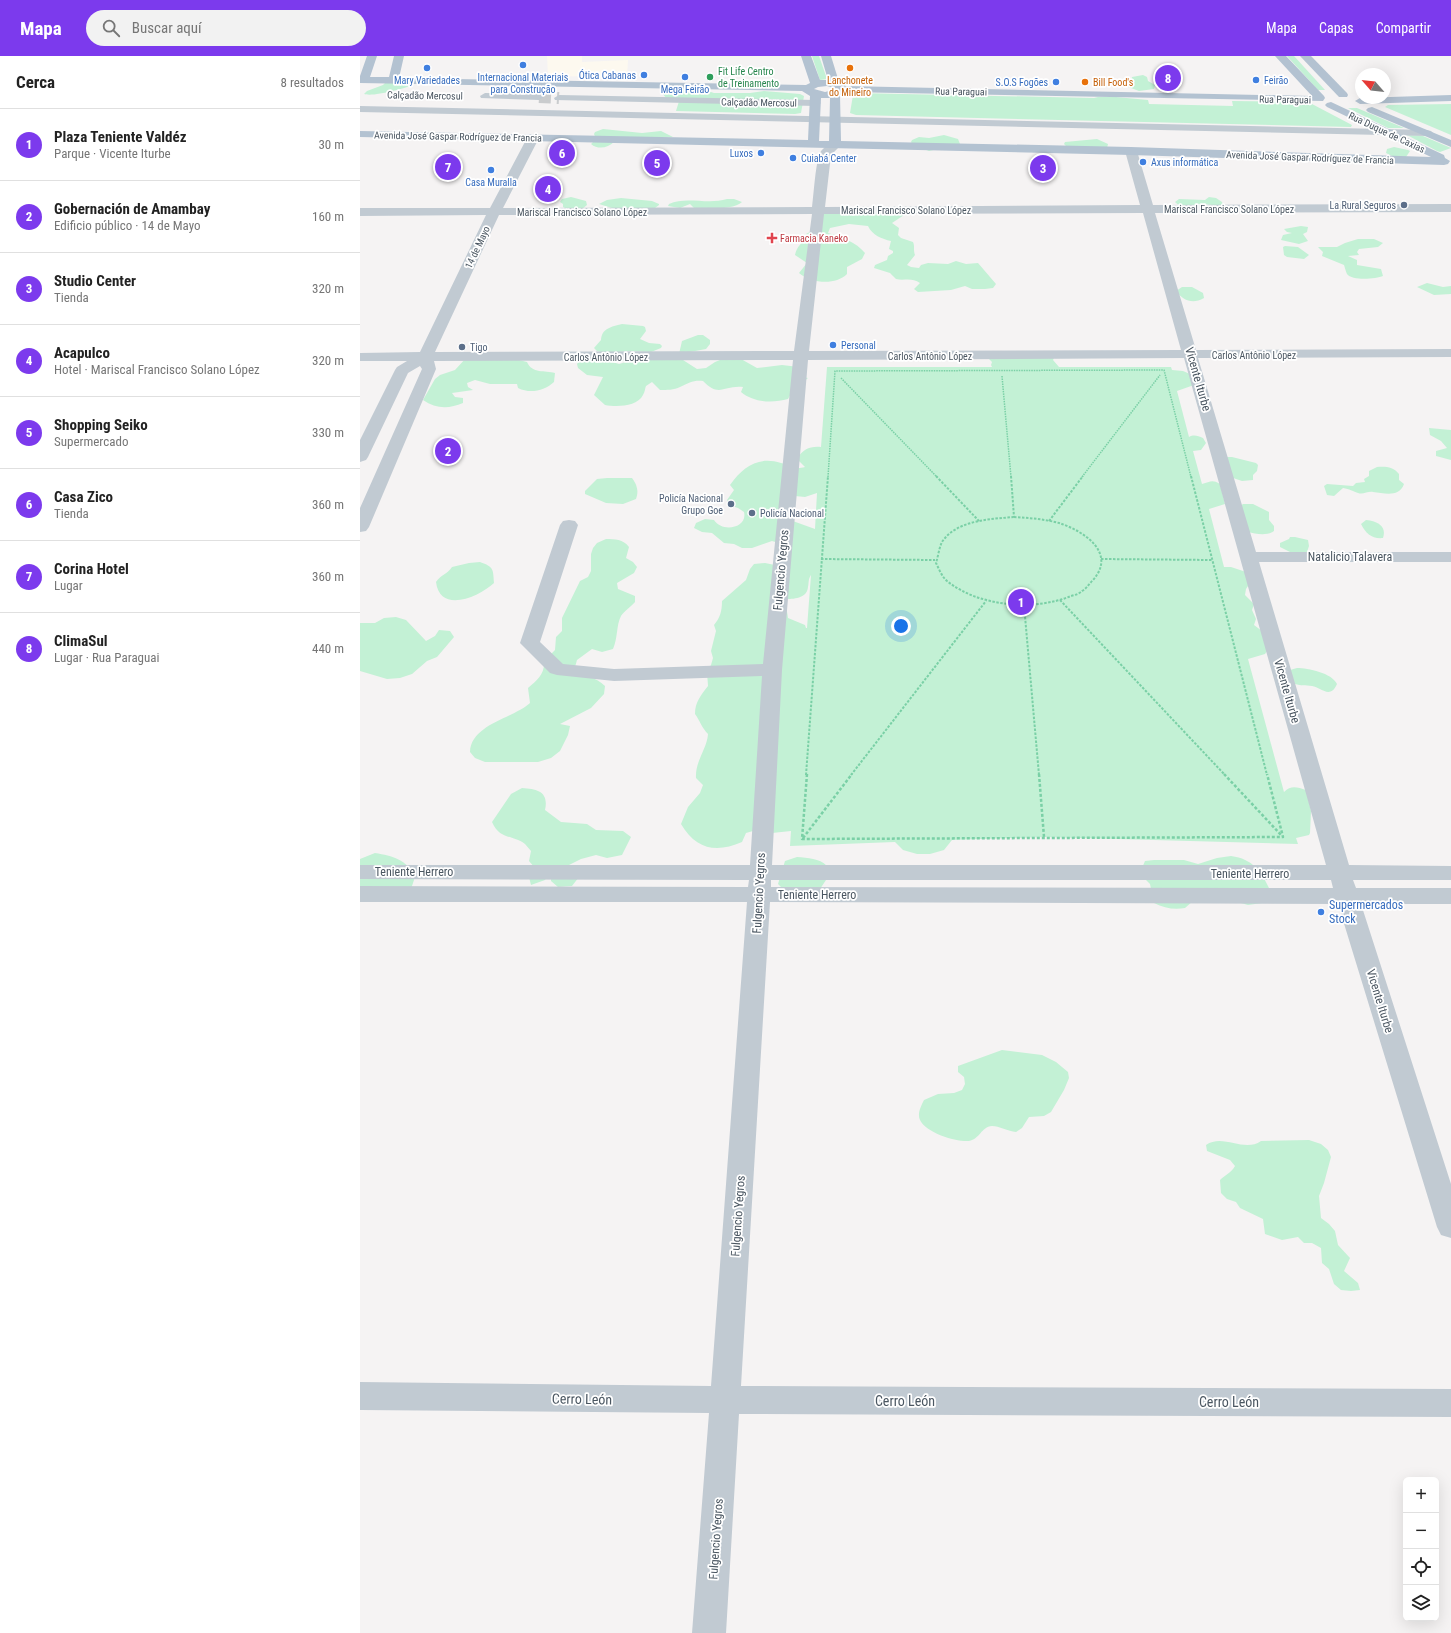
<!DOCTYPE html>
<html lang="es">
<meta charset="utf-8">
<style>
:root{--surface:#fff;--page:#f2f2f2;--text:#222;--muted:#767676;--line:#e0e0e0;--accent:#7c3aed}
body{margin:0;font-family:"Roboto Condensed",sans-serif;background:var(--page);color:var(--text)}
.controls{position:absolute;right:12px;bottom:12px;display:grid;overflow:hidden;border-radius:6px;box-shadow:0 4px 16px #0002}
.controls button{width:36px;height:36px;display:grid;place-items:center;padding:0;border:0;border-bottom:1px solid var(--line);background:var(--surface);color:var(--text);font:20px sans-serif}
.compass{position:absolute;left:995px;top:12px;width:36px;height:36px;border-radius:50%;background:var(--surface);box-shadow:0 4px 16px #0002;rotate:298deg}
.you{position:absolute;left:541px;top:570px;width:14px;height:14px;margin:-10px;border:3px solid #fff;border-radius:50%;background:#1a73e8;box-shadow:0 0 0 6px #1a73e833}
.badge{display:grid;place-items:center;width:26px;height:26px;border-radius:50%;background:var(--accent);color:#fff;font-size:13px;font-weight:700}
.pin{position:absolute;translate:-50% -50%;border:2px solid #fff;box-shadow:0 1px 4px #0006}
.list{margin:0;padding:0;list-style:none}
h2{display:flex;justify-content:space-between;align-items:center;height:52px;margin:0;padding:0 16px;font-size:17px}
h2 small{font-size:13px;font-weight:400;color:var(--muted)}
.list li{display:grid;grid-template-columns:26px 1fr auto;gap:12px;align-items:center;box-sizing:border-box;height:72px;padding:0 16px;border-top:1px solid var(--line)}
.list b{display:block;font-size:15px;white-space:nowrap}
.list p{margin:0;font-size:13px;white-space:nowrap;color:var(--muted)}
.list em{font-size:13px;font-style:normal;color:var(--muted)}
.icon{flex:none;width:22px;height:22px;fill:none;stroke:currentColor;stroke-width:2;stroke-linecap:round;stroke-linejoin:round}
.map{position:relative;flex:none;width:1091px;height:1577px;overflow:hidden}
header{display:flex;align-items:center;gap:24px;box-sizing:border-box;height:56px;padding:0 20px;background:var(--accent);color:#fff}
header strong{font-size:19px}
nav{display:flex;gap:22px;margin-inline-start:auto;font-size:14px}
.search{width:280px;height:36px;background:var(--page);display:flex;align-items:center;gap:10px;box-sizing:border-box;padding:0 14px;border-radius:22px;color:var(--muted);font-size:15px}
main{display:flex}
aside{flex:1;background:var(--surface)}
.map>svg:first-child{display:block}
</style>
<header>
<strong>Mapa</strong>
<div class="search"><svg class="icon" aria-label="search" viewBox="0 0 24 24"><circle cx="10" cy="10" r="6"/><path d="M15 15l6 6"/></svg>Buscar aquí</div>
<nav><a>Mapa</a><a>Capas</a><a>Compartir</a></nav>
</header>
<main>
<aside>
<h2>Cerca<small>8 resultados</small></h2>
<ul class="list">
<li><span class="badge">1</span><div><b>Plaza Teniente Valdéz</b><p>Parque · Vicente Iturbe</p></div><em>30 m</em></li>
<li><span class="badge">2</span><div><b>Gobernación de Amambay</b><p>Edificio público · 14 de Mayo</p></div><em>160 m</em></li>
<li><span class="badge">3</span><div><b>Studio Center</b><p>Tienda</p></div><em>320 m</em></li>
<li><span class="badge">4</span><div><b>Acapulco</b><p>Hotel · Mariscal Francisco Solano López</p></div><em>320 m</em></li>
<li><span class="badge">5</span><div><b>Shopping Seiko</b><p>Supermercado</p></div><em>330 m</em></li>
<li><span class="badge">6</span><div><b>Casa Zico</b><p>Tienda</p></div><em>360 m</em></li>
<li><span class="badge">7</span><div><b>Corina Hotel</b><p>Lugar</p></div><em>360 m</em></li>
<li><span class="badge">8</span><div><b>ClimaSul</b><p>Lugar · Rua Paraguai</p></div><em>440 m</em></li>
</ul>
</aside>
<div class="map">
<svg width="1091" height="1577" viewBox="0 0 1091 1577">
<rect width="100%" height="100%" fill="#f5f3f3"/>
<!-- commercial -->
<polygon fill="#fdf9ef" points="187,0 222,0 222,6 268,4 267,21 188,20"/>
<!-- green -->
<g fill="#c3f1d5" fill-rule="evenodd">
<polygon points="452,0 459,0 467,23 460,24"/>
<polygon points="927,0 934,0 965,34 958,34"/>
<polygon points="783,19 787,21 788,25 795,29 794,33 779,35 763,29 771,25 772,21"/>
<path d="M25 27H47L51 29C45 33 12 41 4 38L7 35 23 29Z"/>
<polygon points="313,32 346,33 348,35 354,37 390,37 404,35 440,38 444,40 441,57 435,58 316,55 320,42 306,42 303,38"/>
<polygon points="496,37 734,42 738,41 756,41 788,44 789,48 873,50 872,45 945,46 952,48 992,69 991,71 496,59 490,57 493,39"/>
<polygon points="1091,48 1091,79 1025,51 1028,49"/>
<polygon points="988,52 997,52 1044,72 1028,72"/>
<path d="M243 73 282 77 301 75 313 81H282L254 86C248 92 238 94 231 88L236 83 234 78 235 76Z"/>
<polygon points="584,79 598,83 600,88 569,95 553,89 551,86 552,84 559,81 569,82"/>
<polygon points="1047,79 1063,80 1091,92 1080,96 1077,95"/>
<polygon points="737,83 748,88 747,92 706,90 704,88 705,86"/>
<polygon points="1034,91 1048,94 1050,95 1046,101 1032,100 1026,97 1027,93"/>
<polygon points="211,141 226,145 227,149 222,153 207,153 203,151 203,148 200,146 202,143"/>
<path d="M849 141 856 142 862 146 863 149C856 149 849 149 843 148 834 147 823 155 815 146L819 143 845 144Z"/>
<polygon points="261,142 292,145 299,148 299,149 295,152 252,152 239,148 247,144"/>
<path d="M367 143H374L382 146C374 154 346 153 334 152L330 148 320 152 308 150 309 148C326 140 348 149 367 143Z"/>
<path d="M468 156 482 158 488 156H545L544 159 532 167 539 172 538 179 541 182 553 186C555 190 553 194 555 199L547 209 551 211 559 212 561 209 568 207 588 208 596 205 606 208 618 207 636 228 633 232 625 233H612L605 230 591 234 558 236 554 233 560 227C552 221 544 225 536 223L530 217 514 212 515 209 527 204 528 200 533 197V195L529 193 531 185C522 183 512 179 508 170L489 168 470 172 468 177C482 181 496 186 505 197L502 203 487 211V218C475 230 451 227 439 217L447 207 435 199C438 187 444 188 446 178L459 171 457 160Z"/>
<polygon points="941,170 948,171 947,176 943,178 948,185 939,188 921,184 923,179 932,177 927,176 924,173"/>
<path d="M998 183H1014L1023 187 1018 191 999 193 997 196 999 199 988 200 997 204V209L1021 213 1023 220C1016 223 992 225 987 218 986 216 985 212 984 209L962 200 963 196 958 191H977L985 187Z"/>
<polygon points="925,190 938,191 949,199 944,203 927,201 924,199 923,191"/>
<polygon points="1067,227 1083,231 1091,230 1091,238 1074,239 1057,231"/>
<path d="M822 231H832L843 237 844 242C832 249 823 244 816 235Z"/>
<path d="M262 268 283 270 285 271 286 275 280 283 289 287 300 288 302 290 301 292 291 296 269 295 245 297 237 295 234 292 241 284C242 272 251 271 262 268Z"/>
<polygon points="338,279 343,279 350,284 350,288 346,293 319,298 322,285"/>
<path d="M283 301 323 304 337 313 346 312 355 306 365 302 381 303 397 312 422 309 439 311 443 321 448 322 433 334 428 343C413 347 394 347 381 336L383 331C364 329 359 342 343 325 333 324 329 327 320 331 314 334 307 334 300 334L292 326 286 330C285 332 285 336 283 339 277 351 256 351 245 349L234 339 243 321 227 319 218 312 217 308 220 304H246L259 308Z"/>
<path d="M106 302H151L167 306C172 318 185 314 195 317L194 326C184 335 170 338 158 332L157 328H130L115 324 107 327 108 331 113 334 92 337 95 341 103 342V347C89 353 76 353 63 344L75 323 80 319 95 314Z"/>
<path d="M628 302H694L693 304 699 311H811L812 314 823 315 830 318 834 329 817 335 829 381C834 378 838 380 843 382L846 387 841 394 833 395 842 428C850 426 852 423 860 428L865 448 849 453 864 511H871L886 516 890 527 886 533 885 539 894 548 892 554 896 563 894 569 902 575 907 595 905 598 888 603 924 736C931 729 937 731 946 734L951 755 950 777 949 779 936 782 938 788 684 781 592 784 584 794 570 798H557L543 794 535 786 430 790 431 775 412 777 400 773 386 777 382 786C357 797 336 794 321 768L328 751 340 737 343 729 336 722C335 705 347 693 348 678 342 672 340 665 335 658 335 646 341 639 348 630L347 616 351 609 353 602 351 595 356 575 354 569C360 562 362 555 362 545L386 524 390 513 394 508 405 507 415 509 422 488 412 485 392 492H382L374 488 364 487 352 477 342 476 334 472 336 467 345 463 354 464C362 477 388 472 384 456L378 452 369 449 367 444 374 434 370 429C383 411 398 400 421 407 432 410 434 414 445 411L437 403C443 393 450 390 461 391L467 311H632L631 309 632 306ZM457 437 455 473 430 464 435 440 445 441ZM451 519 447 572H446L445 569 428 562 425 543C433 543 447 543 448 531 449 527 448 523 451 519Z"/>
<polygon points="1069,372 1091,374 1091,404 1076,400 1076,395 1087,392 1081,385 1070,379"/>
<polygon points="863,401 872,401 896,407 898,409 897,415 893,419 893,424 882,425 873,422"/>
<path d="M1017 411C1025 410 1034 411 1039 418V424L1044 428C1039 442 1024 437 1013 436 1008 435 1003 439 998 437 992 435 990 433 983 432L974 440 967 439 964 430 967 428 993 430 996 427 1005 426 1004 423 1009 420V415Z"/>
<path d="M247 422H272C277 429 279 435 276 443L263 448 246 447 225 438V435L237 423Z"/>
<path d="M883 448H893L909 456V464L914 470V475C907 480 896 478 888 476L880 450Z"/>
<path d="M1006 464C1017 465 1027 470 1023 482 1012 483 1006 478 1001 468Z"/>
<polygon points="930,481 935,481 948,484 949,490 947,496 932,497 920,491 920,487 929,483"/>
<path d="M246 483C255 483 263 483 269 491L266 502 273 506 277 511 274 517 257 527 258 533 275 540V546C271 551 264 555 261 560 256 570 258 582 253 593L242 596 232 593 217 604 215 611C224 620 236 621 245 630L244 638 231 652 200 668 210 670 208 679 200 695 191 702 178 706H125L115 702 110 696C111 668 154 662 170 647L168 632C177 624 185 618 184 605L195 594 196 581 202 575V562L220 525 228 521 231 515V498L233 492 237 487Z"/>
<path d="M120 506C134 511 133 513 134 527 119 541 80 558 76 526 80 519 88 518 92 511L109 507Z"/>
<polygon points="36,561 46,564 66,585 75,580 79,574 90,575 94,581 77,601 67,605 52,618 40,622 27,623 0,615 0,567 15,567 24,562"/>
<path d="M937 612C948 612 972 617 977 628 970 644 961 631 952 630 945 629 941 630 935 628L930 614Z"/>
<path d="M162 732C178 733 189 736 185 754L201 766 227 768 236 774 263 775 271 781 262 799 247 802 236 799 221 803 209 809 219 821 212 830 198 831 191 825V816L185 824 171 829 169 821 175 812 169 805 171 795C169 793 167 790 165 788 151 778 140 784 132 766L151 738Z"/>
<path d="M15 797C33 800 46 803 55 821L51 833 0 839V803Z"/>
<path d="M871 800C893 803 901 815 910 834L902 847 888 849 874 845H833L825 852C814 854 804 852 794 847L790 828 786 824 782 812 785 805 794 804H824L838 808 857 802Z"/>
<path d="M437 801C448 802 459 802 467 810L466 824 460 833 422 832 418 828 425 805Z"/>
<path d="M642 994 682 999 696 1006 708 1016 709 1022 704 1034 691 1056 684 1060 669 1061 662 1072 656 1076C648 1075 639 1070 632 1070 621 1071 620 1083 609 1085 596 1086 566 1077 560 1064 557 1058 561 1050 564 1044L578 1038 594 1037 602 1034 605 1028 604 1021 598 1016V1010Z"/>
<path d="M949 1084 961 1088 968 1094 971 1101 964 1127 959 1140 961 1162 969 1168 975 1175 978 1189 990 1202 984 1215 998 1227 1000 1234 991 1235 981 1234 974 1228 969 1213 962 1207 961 1192 952 1187H944L938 1181 922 1184 905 1178 903 1163 880 1152 876 1146 867 1143 861 1137 860 1124C865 1119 871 1117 875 1110L870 1104 847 1095 846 1089C863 1077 884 1097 901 1085Z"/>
</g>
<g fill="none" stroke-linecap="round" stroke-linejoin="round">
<!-- minor-tunnel -->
<polyline stroke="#caccce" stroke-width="12" stroke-dasharray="12 6" stroke-linecap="butt" points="179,41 199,42"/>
<!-- path-far2 -->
<g stroke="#7ad0a6" stroke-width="1.5" stroke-dasharray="1.5 1" stroke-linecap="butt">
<polyline points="642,320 651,421"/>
<polyline points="481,322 577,421"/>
<polyline points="468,421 475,315 804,314 831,421"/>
<polyline points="722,421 800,319"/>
</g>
<!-- path-far1 -->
<g stroke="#7ad0a6" stroke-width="2" stroke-dasharray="2.5 1.5" stroke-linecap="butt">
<polyline points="576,420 619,465"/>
<polyline points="651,420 654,461"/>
<polyline points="831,420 907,719"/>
<path d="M654 461C669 462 684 463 699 467 724 475 757 497 733 524 729 528 726 533 722 535 719 538 715 539 711 540 675 555 619 551 587 525 582 521 579 513 576 507 578 501 579 492 582 486 596 464 631 463 654 461Z"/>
<polyline points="689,465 723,420"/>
<polyline points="461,503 575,504"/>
<polyline points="741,503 852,504"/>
<polyline points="700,544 865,719"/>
<polyline points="664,549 679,719"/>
<polyline points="446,719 468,420"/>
<polyline points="491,719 626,545"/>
</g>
<!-- path -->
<g stroke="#7ad0a6" stroke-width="2.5" stroke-dasharray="3 2" stroke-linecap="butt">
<polyline points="447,718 442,783 923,781 907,718"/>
<polyline points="679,718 684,781"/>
<polyline points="864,718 922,780"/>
<polyline points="443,782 492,718"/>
</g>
<!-- minor -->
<g fill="#c1cad2" fill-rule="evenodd">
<polygon points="125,37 179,38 184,41 179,44 121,42 120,40"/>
<polygon points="199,39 456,44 461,47 456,50 195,44 194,42"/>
<polygon points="0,50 1067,74 1071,75 1073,77 1071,79 1067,80 0,56"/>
<path d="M173 79 177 80 179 82 143 152 452 151C454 135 455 114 459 99 461 92 472 85 479 87L481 89 471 99 465 151 780 149 765 95 767 93H775L777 95 793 149 1091 148V156L795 157 836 294 1091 293V301L838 302 896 496H1091V506H899L989 809 1091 810V824H993L996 832H1091V848H1001L1091 1128V1182L1081 1179 1077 1171 978 848 410 846 381 1330 1091 1333V1361L379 1358 366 1577H332L349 1357 0 1354V1326L351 1330 387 846H0V830L388 831 389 824 0 823V809H390L402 620 254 625 197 619 190 617 160 587 200 469 203 465 209 464 215 465 218 469 180 586 203 608 254 613 403 608 433 304 74 305 76 313 9 471 6 475 0 476V452L62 313 60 310 48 317 8 401 6 404 0 406V384L35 314 37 311 47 305H0V297L60 296 126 159 0 160V152H130L167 82 169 80ZM783 157 821 294 449 295 464 158ZM452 158 434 295 75 296 139 159ZM824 302 966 809H412L422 614 448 304ZM411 824H971L973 832 411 831Z"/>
</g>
<!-- major -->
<g fill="#b3c2d1" fill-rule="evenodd">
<path d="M7 0H17L10 21H29L34 0H44L39 22 446 29 450 27 441 0H451L460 24H468L461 0H471L479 26 486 30 952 40 915 0H926L964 40 965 42 963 45 485 36 480 39 481 85 771 91 1071 101 967 51 965 49 967 47 971 46 1084 99 1085 102 1090 105 1088 108 1084 109 771 99 0 81V75L448 84 450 40 442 35 0 27V20ZM467 30 477 33 465 36 454 33 458 31ZM461 42H470L469 85H459Z"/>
<polygon points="940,0 951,0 987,37 988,39 987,41 979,41"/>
<polygon points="1091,39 1091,45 1000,48 995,45 1000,42"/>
<polygon points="1012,51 1091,84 1091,91 1008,56 1006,54 1008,52"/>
</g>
</g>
<!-- markers -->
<g fill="#3f7fe0" stroke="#fff" stroke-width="1.5">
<circle cx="163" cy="9" r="4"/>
<circle cx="67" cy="12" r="4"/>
<circle cx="284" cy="19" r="4"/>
<circle cx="325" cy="21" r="4"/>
<circle cx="896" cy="24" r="4"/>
<circle cx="696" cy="26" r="4"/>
<circle cx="401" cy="97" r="4"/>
<circle cx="433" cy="102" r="4"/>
<circle cx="783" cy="106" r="4"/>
<circle cx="131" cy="114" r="4"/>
<circle cx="473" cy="289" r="4"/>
<circle cx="961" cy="856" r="4"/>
</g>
<g fill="#e8710a" stroke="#fff" stroke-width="1.5">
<circle cx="490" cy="12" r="4"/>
<circle cx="725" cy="26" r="4"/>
</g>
<circle fill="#2e9e5b" stroke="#fff" stroke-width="1.5" cx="350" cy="21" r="4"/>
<g fill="#5c6f8a" stroke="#fff" stroke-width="1.5">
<circle cx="1044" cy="149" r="4"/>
<circle cx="102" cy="291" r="4"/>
<circle cx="371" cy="448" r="4"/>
<circle cx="392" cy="457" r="4"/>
</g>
<path fill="#e0444e" stroke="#fff" stroke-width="1.5" d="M410 176h4v4h4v4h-4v4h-4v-4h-4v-4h4z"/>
<g text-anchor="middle" stroke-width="3.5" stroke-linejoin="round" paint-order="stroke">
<!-- far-leisure labels -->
<g font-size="10" fill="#27864d" stroke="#fff" text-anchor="start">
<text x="358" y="19">Fit Life Centro<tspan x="358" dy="12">de Treinamento</tspan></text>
</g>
<!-- far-shop labels -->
<g font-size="10" fill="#366cbe" stroke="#fff">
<text x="276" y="23" text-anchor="end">Ótica Cabanas</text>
<text x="163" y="25">Internacional Materiais<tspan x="163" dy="12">para Construção</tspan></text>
<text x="67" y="28">Mary Variedades</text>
<text x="904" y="28" text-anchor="start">Feirão</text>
<text x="688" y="30" text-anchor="end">S.O.S Fogões</text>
<text x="325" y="37">Mega Feirão</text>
<text x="393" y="101" text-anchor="end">Luxos</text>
<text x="441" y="106" text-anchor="start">Cuiabá Center</text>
<text x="791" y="110" text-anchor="start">Axus informática</text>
<text x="131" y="130">Casa Muralla</text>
<text x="481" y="293" text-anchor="start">Personal</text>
</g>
<!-- far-food labels -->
<g font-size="10" fill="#c56008" stroke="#fff">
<text x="490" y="28">Lanchonete<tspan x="490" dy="12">do Mineiro</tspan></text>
<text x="733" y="30" text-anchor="start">Bill Food's</text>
</g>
<!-- far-street labels -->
<g font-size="10" fill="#4a5661" stroke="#fff">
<text transform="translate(601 35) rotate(1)" y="4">Rua Paraguai</text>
<text transform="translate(65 39) rotate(1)" y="4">Calçadão Mercosul</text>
<text transform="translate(925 43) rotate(1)" y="4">Rua Paraguai</text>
<text transform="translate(399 46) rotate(1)" y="4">Calçadão Mercosul</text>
<text transform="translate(1027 76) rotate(25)" y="4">Rua Duque de Caxias</text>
<text transform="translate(98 80) rotate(1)" y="4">Avenida José Gaspar Rodríguez de Francia</text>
<text transform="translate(950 101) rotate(2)" y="4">Avenida José Gaspar Rodríguez de Francia</text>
<text x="869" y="157">Mariscal Francisco Solano López</text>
<text x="546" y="158">Mariscal Francisco Solano López</text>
<text x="222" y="160">Mariscal Francisco Solano López</text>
<text transform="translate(117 191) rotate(-65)" y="4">14 de Mayo</text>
<text x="894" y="303">Carlos Antônio López</text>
<text x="570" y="304">Carlos Antônio López</text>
<text x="246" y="305">Carlos Antônio López</text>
</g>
<!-- far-service labels -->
<g font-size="10" fill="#4e5e75" stroke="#fff" text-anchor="end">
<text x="1036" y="153">La Rural Seguros</text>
<text x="110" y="295" text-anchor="start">Tigo</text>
<text x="363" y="446">Policía Nacional<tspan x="363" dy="12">Grupo Goe</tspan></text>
<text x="400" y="461" text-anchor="start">Policía Nacional</text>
</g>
<!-- far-health labels -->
<g font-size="10" fill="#be3a42" stroke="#fff" text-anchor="start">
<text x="420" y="186">Farmacia Kaneko</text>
</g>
<!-- street labels -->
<g font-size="12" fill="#4a5661" stroke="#fff">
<text transform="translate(838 323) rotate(74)" y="4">Vicente Iturbe</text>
<text x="990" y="505">Natalicio Talavera</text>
<text transform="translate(421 514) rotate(-85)" y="4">Fulgencio Yegros</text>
<text transform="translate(927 635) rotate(74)" y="4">Vicente Iturbe</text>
<text x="54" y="820">Teniente Herrero</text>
<text x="890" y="822">Teniente Herrero</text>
<text transform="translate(399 837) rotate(-87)" y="4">Fulgencio Yegros</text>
<text x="457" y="843">Teniente Herrero</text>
<text transform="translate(1020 945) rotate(73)" y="4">Vicente Iturbe</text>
<text transform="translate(378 1160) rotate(-86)" y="4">Fulgencio Yegros</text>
<text transform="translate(356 1483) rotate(-86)" y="4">Fulgencio Yegros</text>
</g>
<!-- shop labels -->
<g font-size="12" fill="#366cbe" stroke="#fff" text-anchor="start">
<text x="969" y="853">Supermercados<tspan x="969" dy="14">Stock</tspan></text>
</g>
<!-- near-street labels -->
<g font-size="14" fill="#4a5661" stroke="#fff">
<text transform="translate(222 1343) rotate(1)" y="5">Cerro León</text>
<text x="545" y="1350">Cerro León</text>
<text x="869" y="1351">Cerro León</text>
</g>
</g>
</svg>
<div class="controls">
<button>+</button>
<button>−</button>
<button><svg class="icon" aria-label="locate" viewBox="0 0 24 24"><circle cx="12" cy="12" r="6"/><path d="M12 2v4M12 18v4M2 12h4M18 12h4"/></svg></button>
<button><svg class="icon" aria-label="layers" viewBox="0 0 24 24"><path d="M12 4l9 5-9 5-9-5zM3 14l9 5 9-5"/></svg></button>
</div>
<svg class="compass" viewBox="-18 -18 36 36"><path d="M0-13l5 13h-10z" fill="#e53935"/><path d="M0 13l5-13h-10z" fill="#767676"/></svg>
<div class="you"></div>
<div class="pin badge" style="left:661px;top:546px">1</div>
<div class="pin badge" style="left:88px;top:395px">2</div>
<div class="pin badge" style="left:683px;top:112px">3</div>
<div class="pin badge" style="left:188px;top:133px">4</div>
<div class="pin badge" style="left:297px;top:107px">5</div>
<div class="pin badge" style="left:202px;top:97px">6</div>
<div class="pin badge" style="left:88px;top:111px">7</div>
<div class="pin badge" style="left:808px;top:22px">8</div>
</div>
</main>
